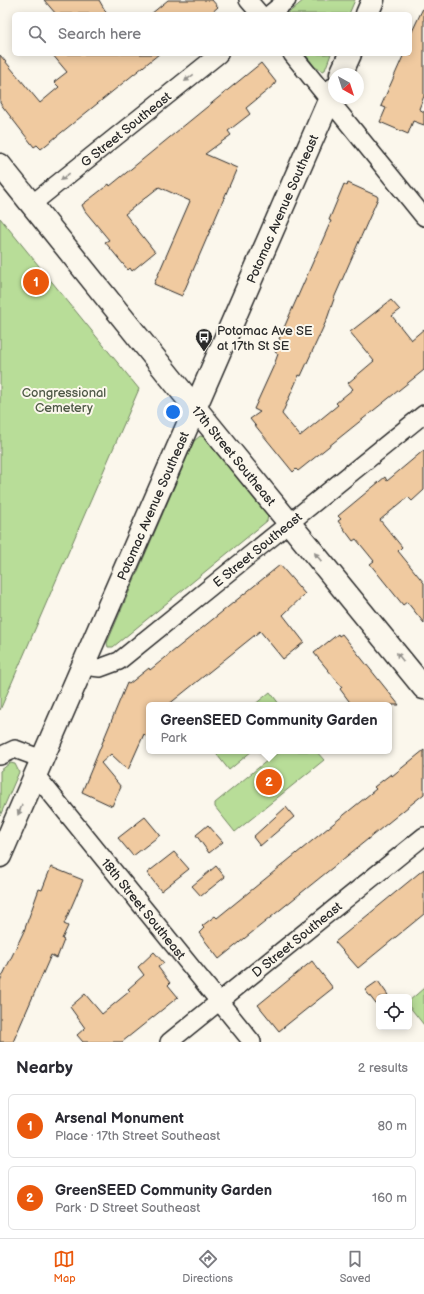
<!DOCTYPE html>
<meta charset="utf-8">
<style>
:root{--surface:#fff;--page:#f7f7f7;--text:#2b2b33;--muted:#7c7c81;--line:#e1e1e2;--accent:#ea580c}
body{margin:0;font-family:"Balsamiq Sans",sans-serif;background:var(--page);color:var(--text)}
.controls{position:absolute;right:12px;bottom:12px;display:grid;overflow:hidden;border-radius:6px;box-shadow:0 2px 10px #0003}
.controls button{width:36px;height:36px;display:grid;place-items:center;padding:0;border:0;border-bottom:1px solid var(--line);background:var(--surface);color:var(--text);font:20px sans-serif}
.compass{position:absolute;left:328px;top:68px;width:36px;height:36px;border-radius:50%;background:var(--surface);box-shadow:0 2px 10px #0003;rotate:141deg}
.you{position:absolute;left:173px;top:412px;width:14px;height:14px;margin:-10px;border:3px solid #fff;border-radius:50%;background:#1a73e8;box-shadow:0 0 0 6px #1a73e833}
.badge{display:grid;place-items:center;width:26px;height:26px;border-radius:50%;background:var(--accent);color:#fff;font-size:13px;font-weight:700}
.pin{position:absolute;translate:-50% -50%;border:2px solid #fff;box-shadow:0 1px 4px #0006}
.popup{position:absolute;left:146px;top:702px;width:246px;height:52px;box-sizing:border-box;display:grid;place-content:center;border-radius:6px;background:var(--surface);filter:drop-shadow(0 1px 3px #0005);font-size:13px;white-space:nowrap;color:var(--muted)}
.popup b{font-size:15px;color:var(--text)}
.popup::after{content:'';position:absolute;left:50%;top:100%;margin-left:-8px;border:8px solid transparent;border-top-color:var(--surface)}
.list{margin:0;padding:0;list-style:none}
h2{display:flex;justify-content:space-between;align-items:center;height:52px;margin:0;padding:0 16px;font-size:17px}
h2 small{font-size:13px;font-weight:400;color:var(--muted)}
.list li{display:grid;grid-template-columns:26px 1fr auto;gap:12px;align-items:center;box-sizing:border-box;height:64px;margin:0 8px 8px;padding:0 8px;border:1px solid var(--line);border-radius:6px}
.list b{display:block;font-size:15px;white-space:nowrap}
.list p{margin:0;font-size:13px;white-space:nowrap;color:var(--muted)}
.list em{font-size:13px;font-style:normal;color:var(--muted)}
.icon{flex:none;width:22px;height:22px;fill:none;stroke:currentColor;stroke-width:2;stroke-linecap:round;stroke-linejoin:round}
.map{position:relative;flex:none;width:424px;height:1042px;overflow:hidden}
.search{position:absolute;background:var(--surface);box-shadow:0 2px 10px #0003;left:12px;right:12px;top:12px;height:44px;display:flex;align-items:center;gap:10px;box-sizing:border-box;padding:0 14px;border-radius:6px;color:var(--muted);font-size:15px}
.sheet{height:196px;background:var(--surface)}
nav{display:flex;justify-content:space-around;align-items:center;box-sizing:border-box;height:56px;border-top:1px solid var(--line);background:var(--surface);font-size:11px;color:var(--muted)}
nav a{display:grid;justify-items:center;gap:2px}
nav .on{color:var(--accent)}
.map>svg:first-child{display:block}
</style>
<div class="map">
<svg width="424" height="1042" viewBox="0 0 424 1042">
<rect width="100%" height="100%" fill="#fbf7ec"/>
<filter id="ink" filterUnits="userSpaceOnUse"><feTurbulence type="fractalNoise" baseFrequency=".025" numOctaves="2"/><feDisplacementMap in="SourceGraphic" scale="8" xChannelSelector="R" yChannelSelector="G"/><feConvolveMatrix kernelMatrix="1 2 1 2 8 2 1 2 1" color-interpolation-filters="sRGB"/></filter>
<g filter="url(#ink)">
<!-- green -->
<g fill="#b8dd98" stroke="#728462">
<polygon points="304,0 355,0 349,14 287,14"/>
<polygon points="305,54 331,54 325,70 322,71 315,67"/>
<polygon points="0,218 139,389 0,710"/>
<polygon points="200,436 205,437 266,510 268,515 267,521 113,647 108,647 107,643 194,441"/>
<polygon points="270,692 280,705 254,705"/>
<polygon points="214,751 252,751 229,770"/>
<polygon points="279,751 316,751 324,760 235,832 215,807 215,803"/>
<polygon points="10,763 15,764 19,772 0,816 0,771"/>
<polygon points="424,988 424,1025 409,1006 409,1001"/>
</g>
<!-- building -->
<g fill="#f0caa0" stroke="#2b2b2b">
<polygon points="44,0 99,0 107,14 56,14"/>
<polygon points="168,0 212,0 218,7 210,14 151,14"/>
<polygon points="424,6 424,96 419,109 424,112 424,125 413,121 408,134 380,122 386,108 381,106 404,54 410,54 410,36"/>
<polygon points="52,54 159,54 41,149 37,145 34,147 0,103 0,55 40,103 59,87 54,82 67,72"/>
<polygon points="261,63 276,82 274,85 246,108 250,114 228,131 231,135 205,154 237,168 182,296 154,284 190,201 159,187 125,214 155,252 132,271 130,268 128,270 105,242 109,240 85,211 82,205 109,184 110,186"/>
<polygon points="348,183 377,196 378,198 335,296 327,319 301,376 299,375 282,414 300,436 338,405 336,403 353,389 348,383 374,361 350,332 391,300 400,310 392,316 411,340 424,329 424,370 298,471 296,469 293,472 250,419 260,412 254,409 274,365 278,354 275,352 280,340 279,339 331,221 329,220 344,184 347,186"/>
<polygon points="424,450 424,490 412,501 408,497 380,520 402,547 398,551 424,583 424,623 407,602 403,605 370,564 374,561 356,539 353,541 338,521 341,519 338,516 385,477 387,481"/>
<polygon points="280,565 305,594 283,615 304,642 283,659 260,631 168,705 149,705 149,739 144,734 128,770 111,754 101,763 121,787 112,806 82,792 127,683 129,684 149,668 150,670"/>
<polygon points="338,634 339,636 342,634 399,705 352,705 340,689 342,687 314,653"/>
<polygon points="424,750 424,794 219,959 199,933 204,928 202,926 215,916 217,918 376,789 374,787 391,774 392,776"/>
<polygon points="286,807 294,817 260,846 253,837"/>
<polygon points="145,817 160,835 133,856 118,838"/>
<polygon points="208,825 223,842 209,853 196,835"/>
<polygon points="174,852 189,869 161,891 147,873"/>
<polygon points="216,866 225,877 201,896 192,886"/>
<polygon points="51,867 83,880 64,924 68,926 62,939 64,940 57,958 51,955 13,1042 0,1042 0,981 24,931 39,889 42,890"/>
<polygon points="424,869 424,914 358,968 335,942"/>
<polygon points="154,952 164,963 158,967 170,983 168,985 178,997 122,1042 83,1042 77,1035 85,1028 70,1007 85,994 102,1014 130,991 128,989 144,975 138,967"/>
<polygon points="312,961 333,988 279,1031 258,1005"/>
<polygon points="378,981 388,995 385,997 379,997 379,1002 376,1004 365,990"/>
</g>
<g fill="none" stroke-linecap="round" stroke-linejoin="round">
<!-- street casing -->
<g stroke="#2b2b2b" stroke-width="20">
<g id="street">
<polyline points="248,0 260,14"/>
<polyline points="270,14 287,0"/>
<polyline points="292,54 424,217"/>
<path id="s1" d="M32 204 219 54"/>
<path id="s2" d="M83 666 100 668 119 661 424 414"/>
<polyline points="0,756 15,749 42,759"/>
<path id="s3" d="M35 774 252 1042"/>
<path id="s4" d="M169 1042 424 836"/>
</g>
</g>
<!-- secondary casing -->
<g stroke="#2b2b2b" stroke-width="25">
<g id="secondary">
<polyline points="367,14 373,0"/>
<polyline points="341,74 350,54"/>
<path id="s5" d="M0 165 179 388 424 688"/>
<path id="s6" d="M0 856 334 89"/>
</g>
</g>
<!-- street -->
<use href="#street" stroke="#fbf7ec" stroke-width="17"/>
<!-- secondary -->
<use href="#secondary" stroke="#fbf7ec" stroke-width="22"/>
</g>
<!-- one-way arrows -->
<defs><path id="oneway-solid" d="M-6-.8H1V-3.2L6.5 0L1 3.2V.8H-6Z"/></defs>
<g fill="#93918c">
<use href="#oneway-solid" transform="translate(189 78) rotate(142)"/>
<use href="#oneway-solid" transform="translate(65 177) rotate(141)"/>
<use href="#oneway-solid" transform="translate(318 557) rotate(-129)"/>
<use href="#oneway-solid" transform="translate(400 657) rotate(-129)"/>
<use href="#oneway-solid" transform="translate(20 810) rotate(113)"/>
</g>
</g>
<!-- icons -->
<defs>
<g id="bus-pin" transform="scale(0.9)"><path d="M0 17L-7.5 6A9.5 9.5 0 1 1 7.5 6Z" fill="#2b2b2b" stroke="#fbf7ec"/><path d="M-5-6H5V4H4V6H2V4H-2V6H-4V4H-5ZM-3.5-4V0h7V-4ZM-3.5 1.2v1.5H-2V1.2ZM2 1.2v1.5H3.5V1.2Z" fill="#fff"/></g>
</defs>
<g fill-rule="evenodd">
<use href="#bus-pin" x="204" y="337"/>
</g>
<g text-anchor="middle" stroke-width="4" stroke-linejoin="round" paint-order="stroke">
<!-- street labels -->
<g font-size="13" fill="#2b2b2b" stroke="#fbf7ec">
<text dy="5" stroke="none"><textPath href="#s1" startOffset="120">G Street Southeast</textPath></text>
<text dy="5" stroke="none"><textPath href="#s6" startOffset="706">Potomac Avenue Southeast</textPath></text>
<text dy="5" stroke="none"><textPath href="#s5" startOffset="373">17th Street Southeast</textPath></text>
<text dy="5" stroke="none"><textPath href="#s6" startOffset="382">Potomac Avenue Southeast</textPath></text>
<text dy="5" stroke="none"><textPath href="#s2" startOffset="215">E Street Southeast</textPath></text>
<text dy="5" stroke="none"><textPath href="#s3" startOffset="173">18th Street Southeast</textPath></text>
<text dy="5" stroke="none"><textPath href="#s4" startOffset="164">D Street Southeast</textPath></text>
</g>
<!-- poi labels -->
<g font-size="13" fill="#2b2b2b" stroke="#fbf7ec" text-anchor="start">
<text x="217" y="335">Potomac Ave SE<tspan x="217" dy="15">at 17th St SE</tspan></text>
</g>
<!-- park labels -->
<g font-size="13" fill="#4e5846" stroke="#fbf7ec">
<text x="64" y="397">Congressional<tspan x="64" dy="15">Cemetery</tspan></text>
</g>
</g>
</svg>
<div class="controls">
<button><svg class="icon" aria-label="locate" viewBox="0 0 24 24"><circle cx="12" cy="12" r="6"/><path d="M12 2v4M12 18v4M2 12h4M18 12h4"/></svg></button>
</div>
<svg class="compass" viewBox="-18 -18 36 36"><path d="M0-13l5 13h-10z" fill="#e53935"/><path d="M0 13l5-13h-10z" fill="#7c7c81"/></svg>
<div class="you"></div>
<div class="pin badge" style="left:36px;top:282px">1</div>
<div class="pin badge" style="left:269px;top:782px">2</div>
<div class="popup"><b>GreenSEED Community Garden</b>Park</div>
<div class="search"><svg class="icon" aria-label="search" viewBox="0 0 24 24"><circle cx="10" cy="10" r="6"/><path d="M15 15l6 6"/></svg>Search here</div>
</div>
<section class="sheet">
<h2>Nearby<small>2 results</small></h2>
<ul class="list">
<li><span class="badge">1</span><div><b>Arsenal Monument</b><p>Place · 17th Street Southeast</p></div><em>80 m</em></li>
<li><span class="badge">2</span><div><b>GreenSEED Community Garden</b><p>Park · D Street Southeast</p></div><em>160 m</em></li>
</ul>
</section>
<nav>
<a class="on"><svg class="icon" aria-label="map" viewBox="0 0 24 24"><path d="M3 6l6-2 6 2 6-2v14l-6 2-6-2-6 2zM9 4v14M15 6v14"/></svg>Map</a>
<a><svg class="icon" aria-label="directions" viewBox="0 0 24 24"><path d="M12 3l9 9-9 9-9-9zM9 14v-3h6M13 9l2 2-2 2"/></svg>Directions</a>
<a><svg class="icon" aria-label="saved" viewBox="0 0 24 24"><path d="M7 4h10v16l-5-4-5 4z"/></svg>Saved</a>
</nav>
